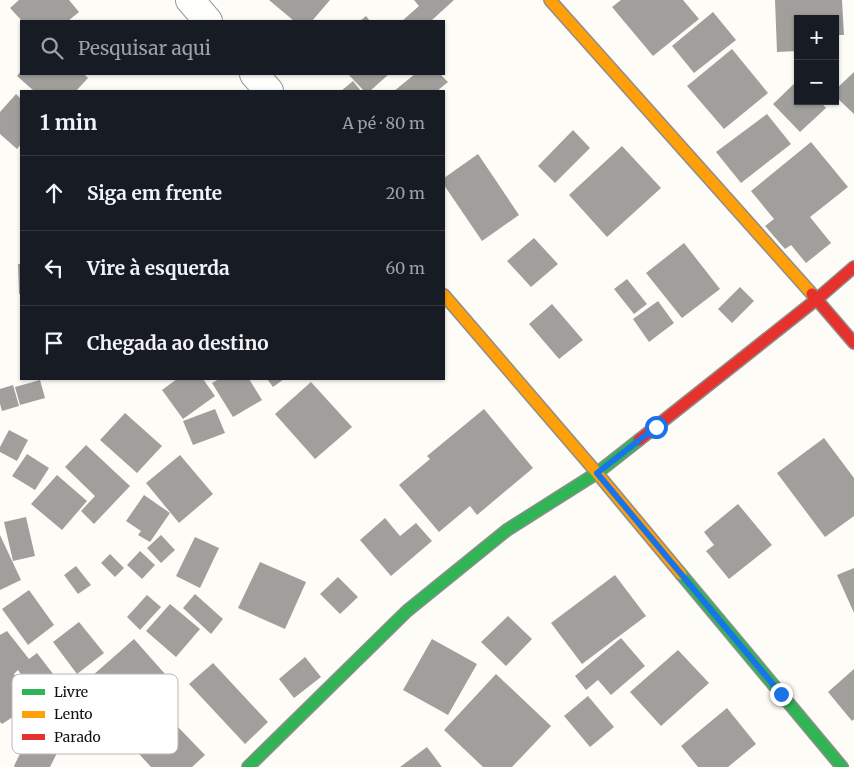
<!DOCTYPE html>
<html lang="pt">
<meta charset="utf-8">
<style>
:root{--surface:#171b24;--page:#20242c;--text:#f1f3f6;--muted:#9ea1a6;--line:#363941}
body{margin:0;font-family:Merriweather,serif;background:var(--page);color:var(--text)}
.controls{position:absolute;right:15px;top:15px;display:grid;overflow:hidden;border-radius:0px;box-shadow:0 1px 4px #0004}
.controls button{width:45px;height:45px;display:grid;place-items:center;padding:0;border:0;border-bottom:1px solid var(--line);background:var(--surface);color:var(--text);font:25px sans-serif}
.stop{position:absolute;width:15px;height:15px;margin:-11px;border:4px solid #1a73e8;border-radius:50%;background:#fff}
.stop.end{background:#1a73e8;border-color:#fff;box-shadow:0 1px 5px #0008}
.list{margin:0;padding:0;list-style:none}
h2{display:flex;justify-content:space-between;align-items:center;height:65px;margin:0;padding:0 20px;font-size:21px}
h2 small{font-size:16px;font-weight:400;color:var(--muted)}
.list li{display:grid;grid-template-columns:32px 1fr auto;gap:15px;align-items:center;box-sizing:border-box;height:75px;padding:0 20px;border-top:1px solid var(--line)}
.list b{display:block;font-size:19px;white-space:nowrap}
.list em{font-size:16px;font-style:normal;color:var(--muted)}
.icon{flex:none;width:28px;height:28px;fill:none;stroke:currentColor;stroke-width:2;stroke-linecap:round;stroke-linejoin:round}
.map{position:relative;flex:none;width:854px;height:767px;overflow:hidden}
.search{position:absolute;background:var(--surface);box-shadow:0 1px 4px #0004;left:20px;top:20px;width:425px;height:55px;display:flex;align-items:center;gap:12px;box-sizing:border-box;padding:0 18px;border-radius:0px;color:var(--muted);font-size:19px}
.panel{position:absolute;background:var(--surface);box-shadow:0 1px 4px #0004;left:20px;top:90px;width:425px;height:290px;border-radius:0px}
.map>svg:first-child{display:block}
</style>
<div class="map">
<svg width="854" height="767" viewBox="0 0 854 767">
<rect width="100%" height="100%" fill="#fdfcf7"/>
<!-- building -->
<g fill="#a19f9c">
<polygon points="19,0 69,0 79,12 68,21 22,21 10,8"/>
<polygon points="269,0 330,0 312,21 294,21"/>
<polygon points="414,0 454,0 432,20 433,21 402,21 419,6"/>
<polygon points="621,0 683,0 699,19 653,56 612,7"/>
<polygon points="775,0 842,0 844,35 835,35 835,19 798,19 798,51 777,52"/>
<polygon points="713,12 736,40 694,73 672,46"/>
<polygon points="366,16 370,21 360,21"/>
<polygon points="732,49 768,93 724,129 687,86"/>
<polygon points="21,71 21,74 84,74 88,78 76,91 34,91 17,76"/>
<polygon points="854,72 854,114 835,96 835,90"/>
<polygon points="348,74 389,74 370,91 364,91"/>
<polygon points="415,74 440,74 448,82 437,91 394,91"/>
<polygon points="798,80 798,101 820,101 826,108 800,132 773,104"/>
<polygon points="353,81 361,91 341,91"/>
<polygon points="16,94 21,99 21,144 17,149 0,134 0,112"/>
<polygon points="767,114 791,144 741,183 716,152"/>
<polygon points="573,130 590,148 555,183 538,166"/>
<polygon points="811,142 848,187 810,217 831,243 806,263 791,245 785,249 765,226 774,219 751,191"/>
<polygon points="622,146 661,188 607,237 569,195"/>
<polygon points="478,154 519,215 482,241 444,185 444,178"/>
<polygon points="534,238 558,264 531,287 507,261"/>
<polygon points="684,243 720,289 682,318 646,273"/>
<polygon points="18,264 21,264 21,294 19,294"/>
<polygon points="627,279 647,304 634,314 614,289"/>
<polygon points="740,287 754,301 732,323 718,309"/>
<polygon points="658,301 674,323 649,342 633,319"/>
<polygon points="552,304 583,340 559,359 529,324"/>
<polygon points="177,379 203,379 215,396 183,419 162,390"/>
<polygon points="219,379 249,379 262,400 233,417 212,383"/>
<polygon points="267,379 284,379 273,387"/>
<polygon points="40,380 45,398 20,405 15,387"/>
<polygon points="311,382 352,427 315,459 275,414"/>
<polygon points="13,385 19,406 2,411 0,404 0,389"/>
<polygon points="215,409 225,433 193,445 183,421"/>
<polygon points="484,409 533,468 477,515 470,506 439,532 399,485 430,459 427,456"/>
<polygon points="125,413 162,446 137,473 100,440"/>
<polygon points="9,430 28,440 17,461 0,452 0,447"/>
<polygon points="824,438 854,478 854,516 825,537 777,473"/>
<polygon points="86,445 130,486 94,524 81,511 95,496 65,467"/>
<polygon points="27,454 49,468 35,490 12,476"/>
<polygon points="180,455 213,494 179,523 146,483"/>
<polygon points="57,475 87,501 62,530 31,504"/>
<polygon points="144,495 170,513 150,542 138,535 141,531 126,521"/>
<polygon points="738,504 772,545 729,579 706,551 714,545 704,532"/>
<polygon points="26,517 35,556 13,561 4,522"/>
<polygon points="385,518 400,536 416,523 432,541 391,576 360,540"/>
<polygon points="0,535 21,580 0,590"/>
<polygon points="161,535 175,550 161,563 147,548"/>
<polygon points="195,537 219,548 200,588 176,576"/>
<polygon points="140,551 155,565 142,579 127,565"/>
<polygon points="110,554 124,568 115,577 101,563"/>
<polygon points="260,562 306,582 285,629 238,608"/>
<polygon points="76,566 91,585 78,594 64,575"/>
<polygon points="854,568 854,613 837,575"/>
<polygon points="615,575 646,616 582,664 551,623"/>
<polygon points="338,577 358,597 340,614 320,594"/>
<polygon points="29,590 54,625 28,645 2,609"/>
<polygon points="195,594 223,619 211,634 183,608"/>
<polygon points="147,595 161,607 140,630 127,617"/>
<polygon points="170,604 200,629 176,657 146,631"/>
<polygon points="508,616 532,639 506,666 481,642"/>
<polygon points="79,622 104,653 77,674 53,642"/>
<polygon points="7,631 29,659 37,653 60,683 38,699 18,670 14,674 34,703 2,724 0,722 0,635"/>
<polygon points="621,638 645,666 611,695 598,680 586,690 575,676"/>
<polygon points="134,639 165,674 122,711 92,676"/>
<polygon points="432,639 477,664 448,715 403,690"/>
<polygon points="678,650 709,683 661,726 630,692"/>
<polygon points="305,657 321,677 294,698 279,679"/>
<polygon points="213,663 268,722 245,744 189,684"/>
<polygon points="854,669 854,719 852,721 828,692"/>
<polygon points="496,674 551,726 512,767 483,767 444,730"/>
<polygon points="588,696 614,727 590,747 564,716"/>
<polygon points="727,708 756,744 728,767 698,767 681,746"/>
<polygon points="40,713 70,727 50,767 15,767 14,766"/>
<polygon points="158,721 167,730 178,727 205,755 192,767 151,767 130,744"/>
<polygon points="427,747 442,767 400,767"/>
</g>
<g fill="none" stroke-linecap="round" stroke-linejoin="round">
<!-- street casing -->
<g stroke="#979795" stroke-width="30">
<g id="street">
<polyline points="190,0 208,21"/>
<polyline points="254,74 269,91"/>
</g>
</g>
<!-- fast casing -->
<g stroke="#8e8d8b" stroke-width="14">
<g id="fast">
<polyline points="681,574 842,767"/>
<polyline points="248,767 407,611 507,530 597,473 639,440"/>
</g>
</g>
<!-- slow casing -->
<g stroke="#8e8d8b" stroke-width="14">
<g id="slow">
<polyline points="550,0 812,294"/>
<polyline points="444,295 597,473 681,574"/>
</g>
</g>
<!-- jam casing -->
<g stroke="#8e8d8b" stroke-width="14">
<g id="jam">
<polyline points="812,294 854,343"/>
<polyline points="639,440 817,299 854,267"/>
</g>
</g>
<!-- street -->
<use href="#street" stroke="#fffffe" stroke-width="28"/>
<!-- fast -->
<use href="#fast" stroke="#30b455" stroke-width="11"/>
<!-- slow -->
<use href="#slow" stroke="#ff9f0a" stroke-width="11"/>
<!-- jam -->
<use href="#jam" stroke="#e5322d" stroke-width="11"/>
</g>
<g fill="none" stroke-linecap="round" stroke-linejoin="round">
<!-- route -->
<polyline stroke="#1a73e8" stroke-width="6" points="656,427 597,473 781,694"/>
</g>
<!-- legend -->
<rect x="12" y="674" width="166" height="80" rx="8" fill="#fff" stroke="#b8b8b8" stroke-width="1"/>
<rect x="22" y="689" width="23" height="6" fill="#30b455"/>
<rect x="22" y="711" width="23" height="7" fill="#ff9f0a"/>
<rect x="22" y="734" width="23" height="6" fill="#e5322d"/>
<g font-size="14" fill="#111">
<text x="54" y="697">Livre</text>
<text x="54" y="719">Lento</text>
<text x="54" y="742">Parado</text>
</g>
</svg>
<div class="controls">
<button>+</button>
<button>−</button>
</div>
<div class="stop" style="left:656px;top:427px"></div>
<div class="stop end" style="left:781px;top:694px"></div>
<div class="search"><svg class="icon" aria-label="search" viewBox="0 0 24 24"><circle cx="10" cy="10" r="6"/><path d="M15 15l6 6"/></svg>Pesquisar aqui</div>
<section class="panel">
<h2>1 min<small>A pé · 80 m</small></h2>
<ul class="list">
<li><svg class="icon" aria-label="ahead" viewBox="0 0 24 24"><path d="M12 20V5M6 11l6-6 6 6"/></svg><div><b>Siga em frente</b></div><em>20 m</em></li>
<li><svg class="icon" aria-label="left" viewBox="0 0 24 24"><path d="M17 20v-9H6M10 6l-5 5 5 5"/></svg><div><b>Vire à esquerda</b></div><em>60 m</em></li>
<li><svg class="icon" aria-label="arrive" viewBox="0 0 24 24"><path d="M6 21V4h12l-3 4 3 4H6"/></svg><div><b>Chegada ao destino</b></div></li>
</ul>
</section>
</div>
